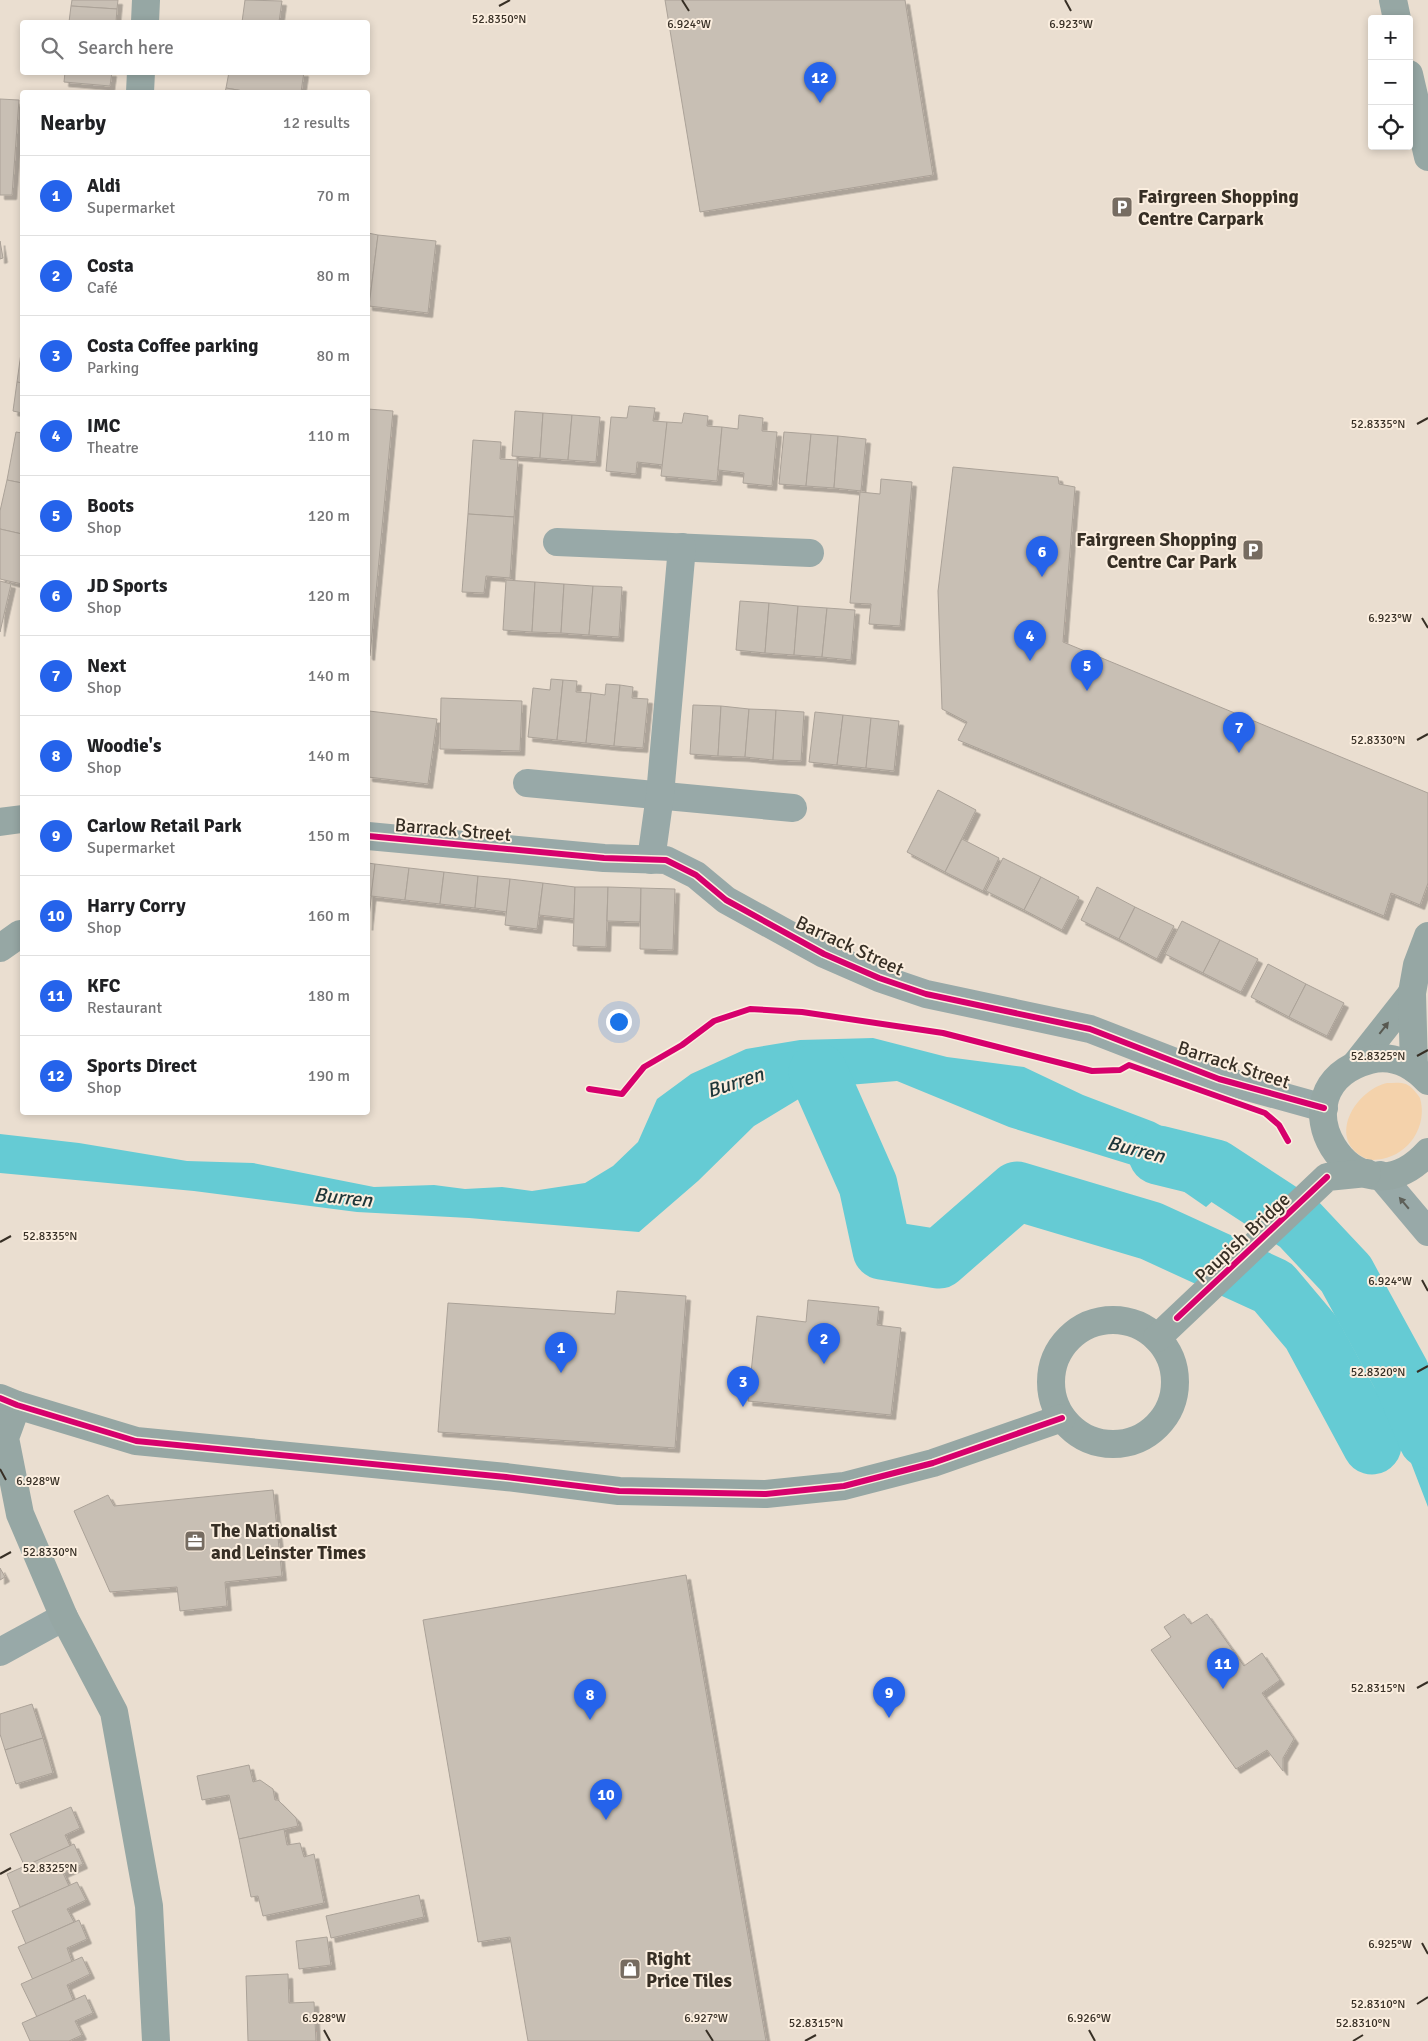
<!DOCTYPE html>
<meta charset="utf-8">
<style>
:root{--surface:#fff;--page:#f2f2f2;--text:#202124;--muted:#757577;--line:#e0e0e0;--accent:#2563eb}
body{margin:0;font-family:Signika,sans-serif;background:var(--page);color:var(--text)}
.controls{position:absolute;right:15px;top:15px;display:grid;overflow:hidden;border-radius:5px;box-shadow:0 2px 8px #0003}
.controls button{width:45px;height:45px;display:grid;place-items:center;padding:0;border:0;border-bottom:1px solid var(--line);background:var(--surface);color:var(--text);font:25px sans-serif}
.you{position:absolute;left:618px;top:1021px;width:18px;height:18px;margin:-12px;border:4px solid #fff;border-radius:50%;background:#1a73e8;box-shadow:0 0 0 8px #1a73e833}
.badge{display:grid;place-items:center;width:32px;height:32px;border-radius:50%;background:var(--accent);color:#fff;font-size:16px;font-weight:700}
.pin{position:absolute;translate:-50% -41px;filter:drop-shadow(0 1px 2px #0008)}
.pin::after{content:'';position:absolute;top:26px;width:18px;height:15px;background:inherit;clip-path:polygon(0 0,100% 0,50% 100%)}
.list{margin:0;padding:0;list-style:none}
h2{display:flex;justify-content:space-between;align-items:center;height:65px;margin:0;padding:0 20px;font-size:21px}
h2 small{font-size:16px;font-weight:400;color:var(--muted)}
.list li{display:grid;grid-template-columns:32px 1fr auto;gap:15px;align-items:center;box-sizing:border-box;height:80px;padding:0 20px;border-top:1px solid var(--line)}
.list b{display:block;font-size:19px;white-space:nowrap}
.list p{margin:0;font-size:16px;white-space:nowrap;color:var(--muted)}
.list em{font-size:16px;font-style:normal;color:var(--muted)}
.icon{flex:none;width:28px;height:28px;fill:none;stroke:currentColor;stroke-width:2;stroke-linecap:round;stroke-linejoin:round}
.map{position:relative;flex:none;width:1428px;height:2041px;overflow:hidden}
.search{position:absolute;background:var(--surface);box-shadow:0 2px 8px #0003;left:20px;top:20px;width:350px;height:55px;display:flex;align-items:center;gap:12px;box-sizing:border-box;padding:0 18px;border-radius:5px;color:var(--muted);font-size:19px}
.panel{position:absolute;background:var(--surface);box-shadow:0 2px 8px #0003;left:20px;top:90px;width:350px;height:1025px;border-radius:5px}
.map>svg:first-child{display:block}
</style>
<div class="map">
<svg width="1428" height="2041" viewBox="0 0 1428 2041">
<defs>
<filter id="shadow"><feDropShadow dx="4.5" dy="4.5" stdDeviation="0" flood-color="#0004"/></filter>
</defs>
<rect width="100%" height="100%" fill="#eaded0"/>
<!-- green -->
<path fill="#f4d2ab" d="M1387 1083C1393 1083 1400 1082 1406 1084 1412 1087 1416 1092 1420 1098 1428 1126 1409 1154 1382 1159 1375 1160 1370 1161 1363 1157 1327 1137 1356 1090 1387 1083Z"/>
<!-- water -->
<g fill="#65cbd4">
<polygon points="873,1038 947,1057 1024,1067 1083,1095 1154,1122 1246,1171 1206,1207 1183,1191 1135,1166 1009,1127 897,1081 848,1085 802,1097 754,1126 698,1181 639,1232 469,1218 357,1212 194,1191 0,1173 0,1134 79,1143 187,1161 253,1163 374,1187 434,1185 465,1189 502,1187 532,1191 585,1183 613,1166 638,1142 657,1099 691,1074 746,1049 800,1040"/>
<polygon points="1330,1232 1350,1251 1428,1387 1428,1507 1385,1395 1343,1315 1302,1259"/>
</g>
<!-- pier -->
<polygon fill="#eaded0" points="1329,1230 1332,1231 1301,1260 1300,1257"/>
<g fill="none" stroke-linecap="round" stroke-linejoin="round">
<!-- river -->
<g stroke="#65cbd4" stroke-width="59">
<polyline points="818,1072 868,1185 882,1250 939,1259 1017,1191 1151,1231 1273,1287 1311,1332 1372,1445"/>
<polyline points="1158,1155 1215,1169 1299,1224 1346,1274 1400,1373 1428,1439"/>
</g>
</g>
<!-- building -->
<g fill="#c8bfb4" stroke="#aba298" filter="url(#shadow)">
<polygon points="72,0 118,0 117,9 71,6"/>
<polygon points="245,0 282,1 279,22 242,22"/>
<polygon points="665,0 905,0 933,175 700,212"/>
<polygon points="71,6 117,9 116,22 69,22"/>
<polygon points="65,72 112,72 110,86 64,82"/>
<polygon points="229,72 304,72 301,92 249,92 226,88"/>
<polygon points="226,88 249,92 225,92"/>
<polygon points="0,99 19,100 12,195 0,195"/>
<polygon points="368,233 378,235 369,306 368,306"/>
<polygon points="378,235 436,241 428,313 369,306"/>
<polygon points="0,241 3,258 0,259"/>
<polygon points="21,353 22,353 22,383 17,382"/>
<polygon points="17,382 22,383 22,413 13,411"/>
<polygon points="629,406 655,408 653,421 667,422 663,465 637,462 636,474 606,471 611,417 627,418"/>
<polygon points="368,409 393,411 370,656 368,655"/>
<polygon points="515,411 543,413 540,458 512,456"/>
<polygon points="543,413 572,415 568,460 540,458"/>
<polygon points="684,413 708,416 707,426 722,427 717,481 661,476 667,422 682,423"/>
<polygon points="572,415 600,417 596,462 568,460"/>
<polygon points="739,415 763,418 762,431 777,432 772,486 743,483 744,473 718,470 722,427 738,429"/>
<polygon points="16,432 22,433 22,483 7,480"/>
<polygon points="784,432 811,434 806,486 779,484"/>
<polygon points="811,434 838,436 834,488 806,486"/>
<polygon points="838,436 866,439 861,491 834,488"/>
<polygon points="473,440 501,442 500,459 518,460 514,517 468,514"/>
<polygon points="953,467 1058,477 1059,484 1075,487 1063,642 1428,793 1428,883 1420,905 1391,893 1384,916 958,740 967,722 942,709 938,591"/>
<polygon points="881,479 912,482 900,626 869,624 871,604 850,603 860,492 880,494"/>
<polygon points="7,480 22,483 22,534 0,529 0,511"/>
<polygon points="468,514 514,517 510,578 486,576 484,593 462,592"/>
<polygon points="0,529 22,534 22,584 0,579"/>
<polygon points="506,580 535,582 532,632 503,630"/>
<polygon points="0,581 11,584 0,632"/>
<polygon points="535,582 564,584 561,633 532,632"/>
<polygon points="564,584 593,586 589,635 561,633"/>
<polygon points="593,586 622,587 619,637 589,635"/>
<polygon points="740,601 769,603 765,653 736,650"/>
<polygon points="769,603 798,606 794,655 765,653"/>
<polygon points="798,606 827,608 822,657 794,655"/>
<polygon points="827,608 855,610 851,660 822,657"/>
<polygon points="551,679 563,680 557,740 528,737 533,688 550,690"/>
<polygon points="563,680 577,681 576,692 591,693 586,743 557,740"/>
<polygon points="606,684 620,685 614,746 586,743 591,693 605,695"/>
<polygon points="620,685 633,687 632,698 648,699 643,748 614,746"/>
<polygon points="441,698 522,701 520,751 440,749"/>
<polygon points="693,705 721,706 718,756 690,754"/>
<polygon points="721,706 749,709 745,757 718,756"/>
<polygon points="749,709 776,710 773,760 745,757"/>
<polygon points="776,710 804,712 801,761 773,760"/>
<polygon points="369,711 437,719 428,784 368,777"/>
<polygon points="815,712 843,715 837,765 809,762"/>
<polygon points="843,715 871,718 866,768 837,765"/>
<polygon points="871,718 899,721 894,771 866,768"/>
<polygon points="938,790 976,810 945,872 907,852"/>
<polygon points="962,839 999,858 983,891 945,872"/>
<polygon points="1003,858 1041,877 1024,910 986,891"/>
<polygon points="368,863 375,864 368,926"/>
<polygon points="375,864 409,868 405,900 371,896"/>
<polygon points="409,868 444,872 440,904 405,900"/>
<polygon points="444,872 478,876 475,908 440,904"/>
<polygon points="478,876 510,879 507,912 475,908"/>
<polygon points="1041,877 1079,897 1062,930 1024,910"/>
<polygon points="510,879 543,883 537,929 505,925"/>
<polygon points="543,883 575,887 574,919 539,915"/>
<polygon points="575,887 608,887 606,947 573,946"/>
<polygon points="608,887 641,888 640,922 607,921"/>
<polygon points="1097,887 1135,907 1119,939 1081,920"/>
<polygon points="641,888 675,889 673,950 640,949"/>
<polygon points="1135,907 1174,926 1157,959 1119,939"/>
<polygon points="1182,921 1220,940 1203,973 1165,954"/>
<polygon points="1220,940 1258,959 1241,992 1203,973"/>
<polygon points="1268,964 1306,984 1289,1017 1251,997"/>
<polygon points="1306,984 1344,1003 1327,1036 1289,1017"/>
<polygon points="617,1291 686,1296 675,1448 438,1432 448,1303 615,1314"/>
<polygon points="808,1300 879,1307 877,1325 901,1328 891,1415 748,1401 757,1316 806,1322"/>
<polygon points="273,1490 282,1576 225,1582 227,1606 180,1611 177,1587 110,1592 74,1511 108,1495 114,1506"/>
<polygon points="0,1568 5,1577 0,1580"/>
<polygon points="686,1575 766,2041 528,2041 510,1937 478,1942 423,1620"/>
<polygon points="1184,1614 1191,1624 1207,1614 1244,1666 1262,1653 1280,1680 1262,1693 1294,1739 1283,1758 1283,1771 1267,1750 1236,1769 1151,1650 1171,1637 1164,1627"/>
<polygon points="32,1704 43,1738 5,1750 0,1734 0,1714"/>
<polygon points="43,1738 53,1773 16,1784 5,1750"/>
<polygon points="249,1765 253,1782 260,1780 273,1789 275,1800 278,1800 296,1818 298,1826 239,1839 229,1795 202,1800 197,1776"/>
<polygon points="71,1807 80,1828 65,1835 70,1846 25,1867 10,1834"/>
<polygon points="284,1829 287,1845 300,1843 304,1857 314,1854 324,1903 263,1916 258,1896 251,1897 239,1839"/>
<polygon points="74,1844 83,1864 63,1873 69,1886 20,1907 7,1874"/>
<polygon points="77,1882 86,1900 67,1909 74,1922 26,1944 12,1911"/>
<polygon points="419,1895 424,1917 331,1938 326,1916"/>
<polygon points="79,1920 87,1939 67,1948 72,1962 33,1980 18,1947"/>
<polygon points="327,1937 331,1965 299,1969 296,1941"/>
<polygon points="82,1957 90,1974 67,1985 73,2000 37,2017 21,1984"/>
<polygon points="288,1974 289,2003 314,2002 316,2041 248,2041 246,1976"/>
<polygon points="85,1995 93,2013 75,2021 82,2035 69,2041 30,2041 22,2023"/>
</g>
<g fill="none" stroke-linecap="round" stroke-linejoin="round">
<!-- street -->
<g stroke="#98a9a8" stroke-width="28">
<polyline points="557,542 810,553"/>
<polyline points="527,783 793,808"/>
<polyline points="368,836 604,858 666,860 696,875 726,900 824,954 879,978 926,994 1090,1029 1219,1079 1324,1108"/>
<polyline points="651,860 660,795 682,547"/>
<polyline points="1380,1175 1428,1232"/>
<polyline points="0,1652 64,1617"/>
</g>
<!-- secondary -->
<g stroke="#96a7a4" stroke-width="28">
<polyline points="1393,0 1397,19"/>
<polyline points="145,22 146,0"/>
<polyline points="1409,74 1428,157"/>
<polyline points="140,92 141,72"/>
<polyline points="0,822 22,819"/>
<polyline points="0,948 20,934"/>
<polyline points="1356,1064 1412,993"/>
<polyline points="1414,1068 1412,993 1417,965 1428,936"/>
<path d="M1428 1081C1413 1065 1393 1054 1370 1060 1267 1088 1355 1233 1428 1152"/>
<circle cx="1113" cy="1382" r="62"/>
<polyline points="1157,1338 1327,1177 1367,1173"/>
<polyline points="0,1398 17,1405 136,1441 506,1477 619,1491 766,1494 844,1486 933,1463 1062,1418"/>
<polyline points="17,1405 5,1438 20,1514 64,1617 114,1712 149,1906 156,2041"/>
</g>
<!-- cycleway casing -->
<g stroke="#fbeedf" stroke-width="9">
<g id="cycleway">
<polyline points="368,836 604,858 666,860 696,875 726,900 824,954 879,978 926,994 1090,1029 1219,1079 1324,1108"/>
<polyline points="589,1089 622,1094 644,1067 682,1045 714,1021 750,1009 802,1012 943,1033 1092,1071 1120,1070 1129,1065 1265,1113 1279,1125 1288,1141"/>
<polyline points="1177,1318 1327,1177"/>
<polyline points="0,1398 17,1405 136,1441 506,1477 619,1491 766,1494 844,1486 933,1463 1062,1418"/>
</g>
</g>
<!-- cycleway -->
<use href="#cycleway" stroke="#d6006c" stroke-width="6"/>
</g>
<!-- one-way arrows -->
<defs><path id="oneway-solid" d="M-6-.8H1V-3.2L6.5 0L1 3.2V.8H-6Z" transform="scale(1.25)"/></defs>
<use fill="#585951" href="#oneway-solid" transform="translate(1384 1028) rotate(-52)"/>
<use fill="#5e6059" href="#oneway-solid" transform="translate(1404 1203) rotate(-130)"/>
<!-- ticks -->
<path fill="none" stroke="#372f25" stroke-width="2" d="M682 0 689 11M1065 0 1071 11M499 6 510 0M1417 424 1428 418M1422 618 1428 628M1417 740 1428 734M1417 1056 1428 1050M0 1242 11 1236M1422 1280 1428 1291M1417 1372 1428 1366M0 1469 6 1480M0 1558 11 1552M1417 1688 1428 1682M0 1874 11 1868M1422 1943 1428 1954M1417 2004 1428 1997M324 2030 330 2041M706 2030 713 2041M1089 2030 1095 2041M805 2041 816 2035M1353 2041 1363 2035"/>
<!-- icons -->
<defs>
<g id="parking-square" transform="scale(1.125)"><rect x="-9" y="-9" width="18" height="18" rx="4" fill="#766c61" stroke="#fbeedf"/><path d="M-3.5-5.5H1a3.5 3.5 0 0 1 0 7H-1V5.5H-3.5ZM-1-3.4V-.6H.8a1.4 1.4 0 0 0 0-2.8Z" fill="#fff"/></g>
<g id="office-square" transform="scale(1.125)"><rect x="-9" y="-9" width="18" height="18" rx="4" fill="#766c61" stroke="#fbeedf"/><path d="M-6-3h4V-5.5h4V-3h4V5H-6ZM-1-4.5V-3h2v-1.5ZM-6 0V1H6V0Z" fill="#fff"/></g>
<g id="shop-square" transform="scale(1.125)"><rect x="-9" y="-9" width="18" height="18" rx="4" fill="#766c61" stroke="#fbeedf"/><path d="M-5-2.5h2.3a2.7 3.5 0 0 1 5.4 0H5L5.5 6h-11ZM-1.5-2.5h3a1.5 2.3 0 0 0-3 0Z" fill="#fff"/></g>
</defs>
<g fill-rule="evenodd">
<use href="#parking-square" x="1122" y="207"/>
<use href="#parking-square" x="1253" y="550"/>
<use href="#office-square" x="195" y="1541"/>
<use href="#shop-square" x="630" y="1969"/>
</g>
<g text-anchor="middle" stroke-width="4" stroke-linejoin="round" paint-order="stroke">
<!-- poi labels -->
<g font-size="19" font-weight="bold" fill="#372f25" stroke="#fbeedf" text-anchor="start">
<text x="1138" y="203">Fairgreen Shopping<tspan x="1138" dy="22">Centre Carpark</tspan></text>
<text x="1237" y="546" text-anchor="end">Fairgreen Shopping<tspan x="1237" dy="22">Centre Car Park</tspan></text>
<text x="211" y="1537">The Nationalist<tspan x="211" dy="22">and Leinster Times</tspan></text>
<text x="646" y="1965">Right<tspan x="646" dy="22">Price Tiles</tspan></text>
</g>
<!-- street labels -->
<g font-size="19" fill="#372f25" stroke="#fbeedf">
<text transform="translate(453 829) rotate(5)" y="7">Barrack Street</text>
<text transform="translate(850 945) rotate(25)" y="7">Barrack Street</text>
<text transform="translate(1234 1064) rotate(18)" y="7">Barrack Street</text>
<text transform="translate(1242 1237) rotate(-43)" y="7">Paupish Bridge</text>
</g>
<!-- water labels -->
<g font-size="20" font-style="italic" fill="#1e3639" stroke="#fbeedf">
<text transform="translate(735 1082) rotate(-18)" y="7">Burren</text>
<text transform="translate(1136 1149) rotate(14)" y="7">Burren</text>
<text transform="translate(343 1197) rotate(6)" y="7">Burren</text>
</g>
</g>
<g font-size="12" text-anchor="middle" fill="#372f25" stroke="#fbeedf" stroke-width="4" stroke-linejoin="round" paint-order="stroke">
<text x="499" y="23">52.8350°N</text>
<text x="689" y="28">6.924°W</text>
<text x="1071" y="28">6.923°W</text>
<text x="1378" y="428">52.8335°N</text>
<text x="1390" y="622">6.923°W</text>
<text x="1378" y="744">52.8330°N</text>
<text x="1378" y="1060">52.8325°N</text>
<text x="50" y="1240">52.8335°N</text>
<text x="1390" y="1285">6.924°W</text>
<text x="1378" y="1376">52.8320°N</text>
<text x="38" y="1485">6.928°W</text>
<text x="50" y="1556">52.8330°N</text>
<text x="1378" y="1692">52.8315°N</text>
<text x="50" y="1872">52.8325°N</text>
<text x="1390" y="1948">6.925°W</text>
<text x="1378" y="2008">52.8310°N</text>
<text x="324" y="2022">6.928°W</text>
<text x="706" y="2022">6.927°W</text>
<text x="1089" y="2022">6.926°W</text>
<text x="816" y="2027">52.8315°N</text>
<text x="1363" y="2027">52.8310°N</text>
</g>
</svg>
<div class="controls">
<button>+</button>
<button>−</button>
<button><svg class="icon" aria-label="locate" viewBox="0 0 24 24"><circle cx="12" cy="12" r="6"/><path d="M12 2v4M12 18v4M2 12h4M18 12h4"/></svg></button>
</div>
<div class="you"></div>
<div class="pin badge" style="left:561px;top:1373px">1</div>
<div class="pin badge" style="left:824px;top:1364px">2</div>
<div class="pin badge" style="left:743px;top:1407px">3</div>
<div class="pin badge" style="left:1030px;top:661px">4</div>
<div class="pin badge" style="left:1087px;top:691px">5</div>
<div class="pin badge" style="left:1042px;top:577px">6</div>
<div class="pin badge" style="left:1239px;top:753px">7</div>
<div class="pin badge" style="left:590px;top:1720px">8</div>
<div class="pin badge" style="left:889px;top:1718px">9</div>
<div class="pin badge" style="left:606px;top:1820px">10</div>
<div class="pin badge" style="left:1223px;top:1689px">11</div>
<div class="pin badge" style="left:820px;top:103px">12</div>
<div class="search"><svg class="icon" aria-label="search" viewBox="0 0 24 24"><circle cx="10" cy="10" r="6"/><path d="M15 15l6 6"/></svg>Search here</div>
<section class="panel">
<h2>Nearby<small>12 results</small></h2>
<ul class="list">
<li><span class="badge">1</span><div><b>Aldi</b><p>Supermarket</p></div><em>70 m</em></li>
<li><span class="badge">2</span><div><b>Costa</b><p>Café</p></div><em>80 m</em></li>
<li><span class="badge">3</span><div><b>Costa Coffee parking</b><p>Parking</p></div><em>80 m</em></li>
<li><span class="badge">4</span><div><b>IMC</b><p>Theatre</p></div><em>110 m</em></li>
<li><span class="badge">5</span><div><b>Boots</b><p>Shop</p></div><em>120 m</em></li>
<li><span class="badge">6</span><div><b>JD Sports</b><p>Shop</p></div><em>120 m</em></li>
<li><span class="badge">7</span><div><b>Next</b><p>Shop</p></div><em>140 m</em></li>
<li><span class="badge">8</span><div><b>Woodie's</b><p>Shop</p></div><em>140 m</em></li>
<li><span class="badge">9</span><div><b>Carlow Retail Park</b><p>Supermarket</p></div><em>150 m</em></li>
<li><span class="badge">10</span><div><b>Harry Corry</b><p>Shop</p></div><em>160 m</em></li>
<li><span class="badge">11</span><div><b>KFC</b><p>Restaurant</p></div><em>180 m</em></li>
<li><span class="badge">12</span><div><b>Sports Direct</b><p>Shop</p></div><em>190 m</em></li>
</ul>
</section>
</div>
